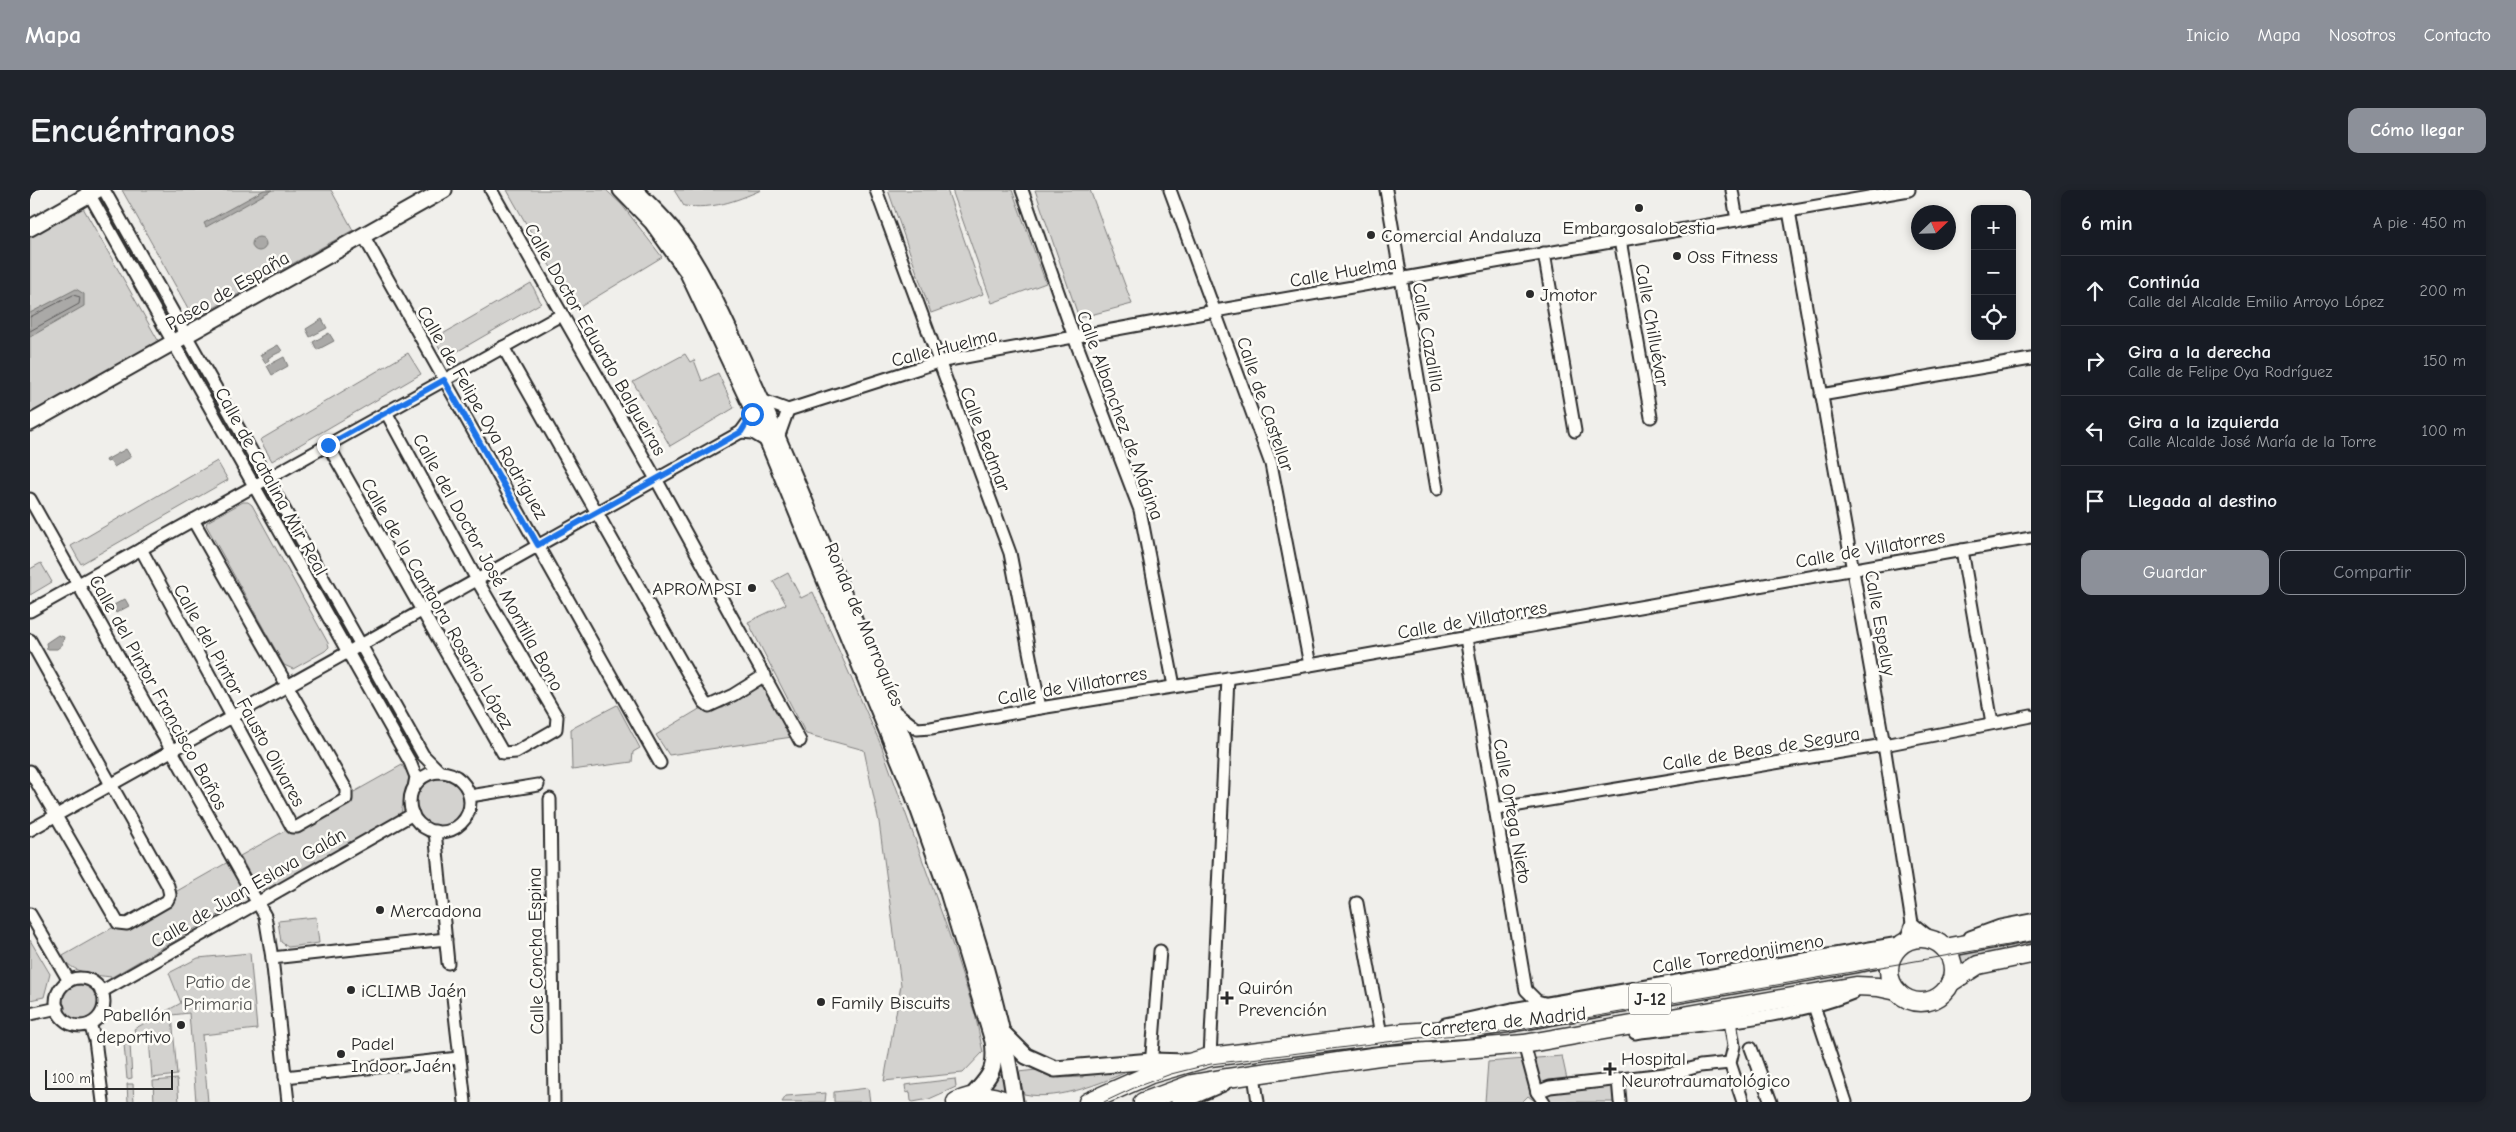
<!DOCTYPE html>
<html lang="es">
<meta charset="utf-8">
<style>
:root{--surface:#171b24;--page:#20242c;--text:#f1f3f6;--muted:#9ea1a6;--line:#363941;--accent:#8c9099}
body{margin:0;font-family:"Comic Neue",sans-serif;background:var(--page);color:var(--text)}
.controls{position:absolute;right:15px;top:15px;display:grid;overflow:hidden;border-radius:10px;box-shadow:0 2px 8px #0003}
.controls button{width:45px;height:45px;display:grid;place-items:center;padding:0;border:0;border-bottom:1px solid var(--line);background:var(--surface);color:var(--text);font:25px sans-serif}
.compass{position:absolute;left:1881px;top:15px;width:45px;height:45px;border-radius:50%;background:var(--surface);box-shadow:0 2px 8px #0003;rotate:67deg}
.scale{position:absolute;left:15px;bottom:12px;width:128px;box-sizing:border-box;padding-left:5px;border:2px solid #2b2b2b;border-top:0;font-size:14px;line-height:18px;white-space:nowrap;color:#2b2b2b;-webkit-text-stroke:4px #fdfcf7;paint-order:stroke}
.stop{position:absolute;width:15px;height:15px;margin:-11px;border:4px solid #1a73e8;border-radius:50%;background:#fff}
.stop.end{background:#1a73e8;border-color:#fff;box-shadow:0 1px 5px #0008}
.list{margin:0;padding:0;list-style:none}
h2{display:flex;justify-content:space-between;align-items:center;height:65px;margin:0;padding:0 20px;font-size:21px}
h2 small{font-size:16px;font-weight:400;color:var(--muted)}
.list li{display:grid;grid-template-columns:32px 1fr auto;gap:15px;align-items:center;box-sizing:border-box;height:70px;padding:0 20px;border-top:1px solid var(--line)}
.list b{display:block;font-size:19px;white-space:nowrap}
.list p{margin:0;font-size:16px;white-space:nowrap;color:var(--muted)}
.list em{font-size:16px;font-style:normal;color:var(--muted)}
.actions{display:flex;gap:10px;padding:15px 20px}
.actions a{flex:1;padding:11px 0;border:1px solid var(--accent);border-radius:10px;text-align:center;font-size:18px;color:var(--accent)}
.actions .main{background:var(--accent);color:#fff}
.icon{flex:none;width:28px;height:28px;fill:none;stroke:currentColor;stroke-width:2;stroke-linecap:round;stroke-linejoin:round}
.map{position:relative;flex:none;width:2001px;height:912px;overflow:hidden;border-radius:10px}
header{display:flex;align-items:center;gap:30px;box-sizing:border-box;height:70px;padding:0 25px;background:var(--accent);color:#fff}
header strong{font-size:24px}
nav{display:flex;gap:28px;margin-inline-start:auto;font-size:18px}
.intro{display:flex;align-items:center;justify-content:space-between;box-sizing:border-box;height:120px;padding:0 30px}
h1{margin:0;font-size:35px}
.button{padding:12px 22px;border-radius:10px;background:var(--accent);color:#fff;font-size:18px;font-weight:700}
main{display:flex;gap:30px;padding:0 30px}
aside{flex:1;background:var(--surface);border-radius:10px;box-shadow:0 2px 8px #0003}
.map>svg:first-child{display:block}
</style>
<header>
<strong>Mapa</strong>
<nav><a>Inicio</a><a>Mapa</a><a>Nosotros</a><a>Contacto</a></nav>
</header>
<div class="intro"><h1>Encuéntranos</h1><a class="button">Cómo llegar</a></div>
<main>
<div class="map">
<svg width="2001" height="912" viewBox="0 0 2001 912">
<rect width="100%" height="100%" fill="#f0efeb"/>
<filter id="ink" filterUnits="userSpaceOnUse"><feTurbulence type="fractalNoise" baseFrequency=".02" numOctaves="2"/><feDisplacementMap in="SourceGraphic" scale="10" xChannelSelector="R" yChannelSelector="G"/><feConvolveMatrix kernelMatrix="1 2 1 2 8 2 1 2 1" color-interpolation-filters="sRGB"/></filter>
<g filter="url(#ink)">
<!-- green -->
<g fill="#d3d2cf" stroke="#7f7e7d">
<polygon points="92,0 301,0 323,40 164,129"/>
<polygon points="477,0 576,0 592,15 632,67 545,120"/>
<path d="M644 0H731C704 12 683 19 654 16Z"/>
<polygon points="858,0 917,0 953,104 901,123"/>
<polygon points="922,0 982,0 1016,93 962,113"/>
<polygon points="1005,0 1060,0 1102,114 1049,128"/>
<polygon points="52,16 129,152 0,224 0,46"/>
<polygon points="501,93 511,113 416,168 404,149"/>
<polygon points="378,163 391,184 242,271 230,250"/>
<polygon points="655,164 660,172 664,170 672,191 688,183 704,218 640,256 603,192"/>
<polygon points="187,271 198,290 51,374 41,356"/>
<polygon points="213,312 218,312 222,315 298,453 299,457 295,461 263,479 254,475 176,335 177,332"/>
<polygon points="11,373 22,392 0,405 0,379"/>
<polygon points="758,383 771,408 783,402 851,555 917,738 945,824 953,862 933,883 854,891 871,795 849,632 834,560 776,544 718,432 756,414 743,391"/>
<polygon points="734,491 762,547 639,565 626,545 671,518 693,518"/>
<polygon points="587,515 610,558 603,562 602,572 542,580 541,539"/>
<path d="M372 575 375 580 379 579C380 592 373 610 371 624L241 698 233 700 227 697 210 666Z"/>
<circle cx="410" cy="613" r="25"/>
<path d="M198 672 214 699V707L209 713 82 787C61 785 44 783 31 767Z"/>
<polygon points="286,727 289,753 258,757 251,752 248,731"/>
<polygon points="2001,747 2001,759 1931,779 1927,765"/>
<polygon points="0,750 20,784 14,807 0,810"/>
<polygon points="220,763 227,839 172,845 178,912 166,912 159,823 142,825 147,885 122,888 119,847 107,848 104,839 151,813 139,783 168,768"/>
<circle cx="51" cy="813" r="18"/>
<polygon points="94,854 100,854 102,888 97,889"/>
<polygon points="1532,866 1539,899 1583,896 1586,912 1506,912 1498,906 1492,912 1455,912 1458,872"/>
<path d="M1112 875C1079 890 1031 912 994 904L988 882 1006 880 1029 888 1053 887V883Z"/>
<polygon points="976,884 980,905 955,899 965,885"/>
<polygon points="147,889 149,912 124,912 123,891"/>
<polygon points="925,889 926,897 899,909 883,912 881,911 880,902 876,903 875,895"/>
<polygon points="97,894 103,894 104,912 98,912"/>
<polygon points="838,898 840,912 804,912 804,902"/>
<polygon points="796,903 795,912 752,912 756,906"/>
</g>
<!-- water -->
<g fill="#aaa9a7" stroke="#777775">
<polygon points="234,0 242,0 176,37 174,33"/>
<circle cx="229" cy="54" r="7"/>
<polygon points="46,99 54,104 54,116 0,147 0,123"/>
<polygon points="292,129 297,138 280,147 276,139"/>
<polygon points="299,143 304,151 287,160 283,152"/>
<polygon points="248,155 252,161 238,168 239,170 235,173 230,165"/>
<polygon points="254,167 258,176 242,185 237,176"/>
<polygon points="96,259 101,267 84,277 80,271 77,272 76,270"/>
<polygon points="95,409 99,416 86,423 82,416"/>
<polygon points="28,445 34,447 32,455 27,459 17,459 16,453"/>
</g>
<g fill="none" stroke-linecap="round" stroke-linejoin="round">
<!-- shore -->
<polyline stroke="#5e5d5d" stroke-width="1" points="0,127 43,105 50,107 49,114 0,141"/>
<!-- minor casing -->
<g stroke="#2b2b2b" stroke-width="15">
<g id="minor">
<polyline points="57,0 380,572 386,587 384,598"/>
<polyline points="74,0 393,565 410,582"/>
<polyline points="461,0 626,289 770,551"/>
<polyline points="846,0 980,363 1010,518"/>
<polyline points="992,0 1044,147 1110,320 1144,496"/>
<polyline points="1140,0 1241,274 1280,475"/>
<polyline points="1356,0 1407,299"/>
<polyline points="1702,0 1707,30"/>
<polyline points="1759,21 1854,555 1882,733 1875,752"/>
<polyline points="333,45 630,573"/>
<polyline points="1590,50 1621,227"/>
<polyline points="1514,63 1545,241"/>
<polyline points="473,157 674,512 679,516 703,505 735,485"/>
<polyline points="1791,205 2001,169"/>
<polyline points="731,210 758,220"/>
<polyline points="758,220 908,172 1185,121 1879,0"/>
<polyline points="711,242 723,243 738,252"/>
<polyline points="748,248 758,220"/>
<polyline points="298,255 473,563 486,562 526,539 527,527 447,390 356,222"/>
<polyline points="0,309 235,726 242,768 258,912"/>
<polyline points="111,359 262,637 267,637 316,609 316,599 163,330"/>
<polyline points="1932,360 1962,533"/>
<polyline points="0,421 531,125"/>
<polyline points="1436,448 1496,800 1507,811 1514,813"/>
<polyline points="0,450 138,696 140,705 137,711 97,734 88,733 0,581"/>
<polyline points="863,520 887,539 901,538 1010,518 1280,475 2001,348"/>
<circle cx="410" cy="612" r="30"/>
<polyline points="440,606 508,595"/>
<polyline points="520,609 524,912"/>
<polyline points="1465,619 1854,555 2001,526"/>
<polyline points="0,640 711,242 719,231 722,218"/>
<polyline points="405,641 418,773"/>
<polyline points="1327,713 1351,845"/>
<polyline points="0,724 39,791"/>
<polyline points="1882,733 1903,750"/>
<polyline points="1940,747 1970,736 2001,730"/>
<polyline points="242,768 416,749"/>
<circle cx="50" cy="812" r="24"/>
<polyline points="71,802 383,624"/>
<polyline points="423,807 435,912"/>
<polyline points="1784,816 1816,912"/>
<polyline points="0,824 28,818"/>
<polyline points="1700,831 1704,856 1700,873 1713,912"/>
<polyline points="60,834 65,850 73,912"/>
<polyline points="1415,834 1482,819 1869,753"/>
<path d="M1605 843C1674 834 1759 829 1823 803"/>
<polyline points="1494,854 1507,902 1514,912"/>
<polyline points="1721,858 1741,912"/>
<polyline points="1180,867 1198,488"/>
<polyline points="1121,877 1130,761"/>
<polyline points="1224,885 1228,912"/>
<polyline points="255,887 429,868"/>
<polyline points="1588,889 1590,912"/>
<polyline points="1507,902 1520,897 1644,883 1670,876 1700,873"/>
</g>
</g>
<!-- major casing -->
<g stroke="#2b2b2b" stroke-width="19">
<g id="major">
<path d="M591 0 622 32 657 81 738 252 882 601 917 699 963 851C967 879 960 887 941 907"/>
<path d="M605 0C619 15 634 28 646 44 676 86 696 134 718 181 754 260 787 340 820 420 885 578 960 743 985 912"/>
<polyline points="0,38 67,0"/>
<polyline points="0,233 414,0"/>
<polyline points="974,844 996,866 1025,879 1122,871 1156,872"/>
<polyline points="1149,912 1193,893"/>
</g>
</g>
<!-- highway casing -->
<g stroke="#2b2b2b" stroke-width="21">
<g id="highway">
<circle cx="1891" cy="780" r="32"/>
<polyline points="1915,758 2001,742"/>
<polyline points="1920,793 1948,775 2001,764"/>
<path d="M926 912C943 904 961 904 977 912"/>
<polyline points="1058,912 1121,884 1180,867 1372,843 1435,839 1485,832 1822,774 1844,770 1865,760"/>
<polyline points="1113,912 1162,894 1191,889 1349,866 1494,854 1826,796 1848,797 1867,801"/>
</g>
</g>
<!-- minor -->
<use href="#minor" stroke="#fdfcf7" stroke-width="11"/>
<!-- major -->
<use href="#major" stroke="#fdfcf7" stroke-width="15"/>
<!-- highway -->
<use href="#highway" stroke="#fdfcf7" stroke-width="18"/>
<!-- tram -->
<polyline stroke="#2b2b2b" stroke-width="1" points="1074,912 1106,897 1141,884 1181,874 1389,848 1481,841 2001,751"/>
</g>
</g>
<g fill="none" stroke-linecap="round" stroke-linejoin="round" filter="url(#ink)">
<!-- route -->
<polyline stroke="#1a73e8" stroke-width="6" points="298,255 414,190 508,355 711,242 722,224"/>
</g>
<!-- markers -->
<g fill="#2b2b2b" stroke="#fdfcf7" stroke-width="2">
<circle cx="1609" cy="18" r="5"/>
<circle cx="1341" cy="45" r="5"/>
<circle cx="1647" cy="66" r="5"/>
<circle cx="1500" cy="104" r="5"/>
<circle cx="722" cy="398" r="5"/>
<circle cx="350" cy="720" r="5"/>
<circle cx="321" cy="800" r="5"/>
<path d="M1194.5 800.5h5v5h5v5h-5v5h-5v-5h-5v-5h5z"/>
<circle cx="791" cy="812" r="5"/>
<circle cx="151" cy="835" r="5"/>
<circle cx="311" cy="864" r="5"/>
<path d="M1577.5 871.5h5v5h5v5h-5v5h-5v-5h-5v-5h5z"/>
</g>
<g text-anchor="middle" stroke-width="5" stroke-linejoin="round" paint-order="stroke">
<!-- shield labels -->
<rect fill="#fdfcf7" stroke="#6a6a68" stroke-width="1" x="1599" y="793.5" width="42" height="31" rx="4"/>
<g font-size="18" font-weight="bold" fill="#2b2b2b">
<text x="1620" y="815">J-12</text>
</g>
<!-- poi labels -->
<g font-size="19" fill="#2b2b2b" stroke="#fdfcf7" text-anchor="start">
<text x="1609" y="44" text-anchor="middle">Embargosalobestia</text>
<text x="1351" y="52">Comercial Andaluza</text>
<text x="1657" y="73">Oss Fitness</text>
<text x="1510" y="111">Jmotor</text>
<text x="712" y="405" text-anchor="end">APROMPSI</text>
<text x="360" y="727">Mercadona</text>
<text x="1208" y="804">Quirón<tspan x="1208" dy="22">Prevención</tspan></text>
<text x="331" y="807">iCLIMB Jaén</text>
<text x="801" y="819">Family Biscuits</text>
<text x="141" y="831" text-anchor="end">Pabellón<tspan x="141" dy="22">deportivo</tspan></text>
<text x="321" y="860">Padel<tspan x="321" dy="22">Indoor Jaén</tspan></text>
<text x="1591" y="875">Hospital<tspan x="1591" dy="22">Neurotraumatológico</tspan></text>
</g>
<!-- street labels -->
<g font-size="19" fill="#2b2b2b" stroke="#fdfcf7">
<text transform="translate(1313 81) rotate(-10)" y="7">Calle Huelma</text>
<text transform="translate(197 100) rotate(-30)" y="7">Paseo de España</text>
<text transform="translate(1623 135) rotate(80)" y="7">Calle Chilluévar</text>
<text transform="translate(1399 147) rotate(80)" y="7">Calle Cazalilla</text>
<text transform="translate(566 149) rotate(60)" y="7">Calle Doctor Eduardo Balgueiras</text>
<text transform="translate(914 157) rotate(-14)" y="7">Calle Huelma</text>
<text transform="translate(1236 214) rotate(71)" y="7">Calle de Castellar</text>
<text transform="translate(453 222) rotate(60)" y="7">Calle de Felipe Oya Rodríguez</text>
<text transform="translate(1091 225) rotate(70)" y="7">Calle Albanchez de Mágina</text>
<text transform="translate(956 249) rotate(69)" y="7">Calle Bedmar</text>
<text transform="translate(242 291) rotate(61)" y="7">Calle de Catalina Mir Real</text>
<text transform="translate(1840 358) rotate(-10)" y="7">Calle de Villatorres</text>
<text transform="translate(459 372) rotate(61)" y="7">Calle del Doctor José Montilla Bono</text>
<text transform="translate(408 413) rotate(60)" y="7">Calle de la Cantaora Rosario López</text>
<text transform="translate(1442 429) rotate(-10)" y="7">Calle de Villatorres</text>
<text transform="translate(1851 433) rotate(80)" y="7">Calle Espeluy</text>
<text transform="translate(835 434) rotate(67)" y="7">Ronda de Marroquíes</text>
<text transform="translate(1042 495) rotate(-10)" y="7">Calle de Villatorres</text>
<text transform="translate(129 502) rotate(61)" y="7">Calle del Pintor Francisco Baños</text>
<text transform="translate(210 505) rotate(61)" y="7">Calle del Pintor Fausto Olivares</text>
<text transform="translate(1731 558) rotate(-9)" y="7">Calle de Beas de Segura</text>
<text transform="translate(1483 621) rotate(80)" y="7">Calle Ortega Nieto</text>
<text transform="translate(218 697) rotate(-30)" y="7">Calle de Juan Eslava Galán</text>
<text transform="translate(505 761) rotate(-91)" y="7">Calle Concha Espina</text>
<text transform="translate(1708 763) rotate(-9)" y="7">Calle Torredonjimeno</text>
<text transform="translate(1473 831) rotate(-6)" y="7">Carretera de Madrid</text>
</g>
<!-- park labels -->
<g font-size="19" fill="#555554" stroke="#fdfcf7">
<text x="188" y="798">Patio de<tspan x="188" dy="22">Primaria</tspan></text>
</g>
</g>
</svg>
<div class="controls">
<button>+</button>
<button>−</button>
<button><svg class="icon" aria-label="locate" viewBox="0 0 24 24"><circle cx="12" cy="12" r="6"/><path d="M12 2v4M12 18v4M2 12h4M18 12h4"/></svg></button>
</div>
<svg class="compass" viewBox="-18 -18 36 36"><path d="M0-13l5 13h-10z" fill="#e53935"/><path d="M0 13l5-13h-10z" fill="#9ea1a6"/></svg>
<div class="scale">100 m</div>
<div class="stop" style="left:722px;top:224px"></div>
<div class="stop end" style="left:298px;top:255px"></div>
</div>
<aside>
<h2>6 min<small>A pie · 450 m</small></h2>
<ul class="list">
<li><svg class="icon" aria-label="ahead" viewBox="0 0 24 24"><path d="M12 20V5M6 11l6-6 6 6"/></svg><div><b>Continúa</b><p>Calle del Alcalde Emilio Arroyo López</p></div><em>200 m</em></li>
<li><svg class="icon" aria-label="right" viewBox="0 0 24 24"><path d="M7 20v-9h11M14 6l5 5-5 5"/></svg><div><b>Gira a la derecha</b><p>Calle de Felipe Oya Rodríguez</p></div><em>150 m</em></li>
<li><svg class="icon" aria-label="left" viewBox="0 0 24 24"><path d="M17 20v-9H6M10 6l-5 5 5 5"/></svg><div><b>Gira a la izquierda</b><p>Calle Alcalde José María de la Torre</p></div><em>100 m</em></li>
<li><svg class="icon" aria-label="arrive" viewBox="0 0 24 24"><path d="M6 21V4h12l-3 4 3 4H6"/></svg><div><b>Llegada al destino</b></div></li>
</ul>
<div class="actions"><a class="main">Guardar</a><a>Compartir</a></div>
</aside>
</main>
